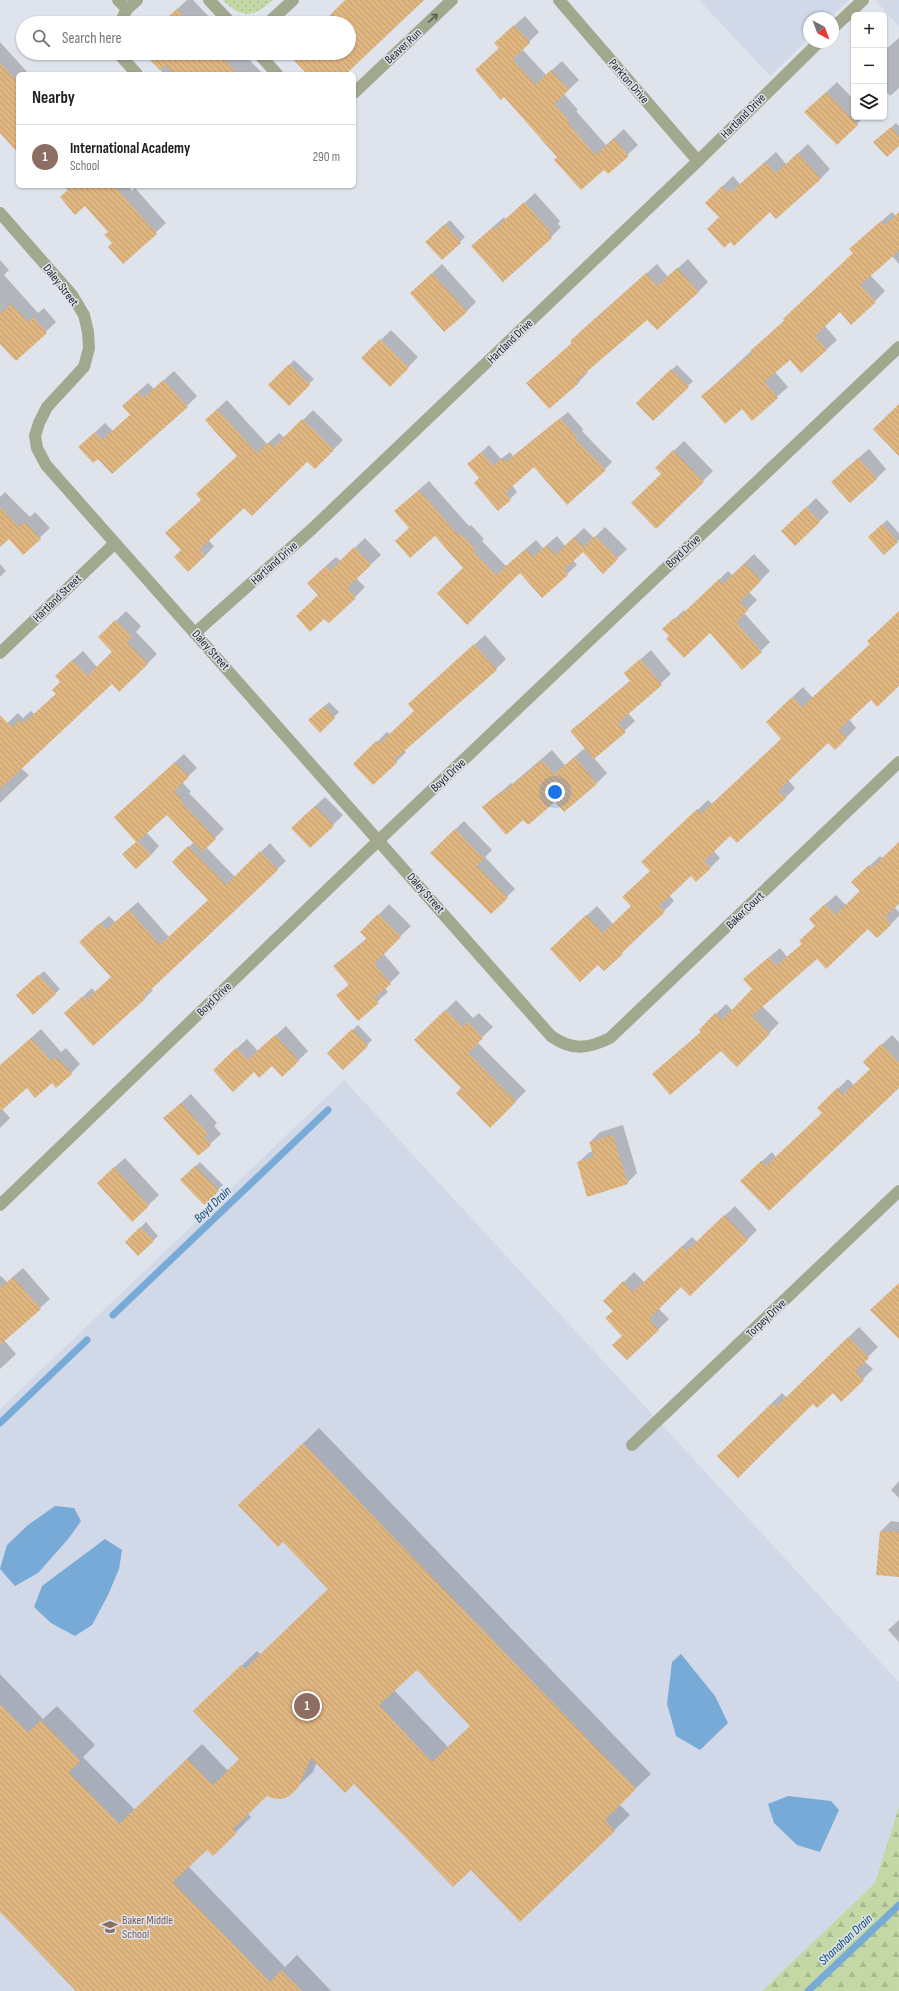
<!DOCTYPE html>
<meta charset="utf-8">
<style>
:root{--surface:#fff;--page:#f2f2f2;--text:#202124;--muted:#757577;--line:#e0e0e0;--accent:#111827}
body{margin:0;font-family:"Sofia Sans Condensed",sans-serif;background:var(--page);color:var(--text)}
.controls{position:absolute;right:12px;top:12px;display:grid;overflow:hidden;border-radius:6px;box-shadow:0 1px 3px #0004}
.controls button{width:36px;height:36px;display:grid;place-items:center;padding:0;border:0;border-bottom:1px solid var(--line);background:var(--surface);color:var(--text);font:20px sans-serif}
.compass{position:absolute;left:803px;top:12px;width:36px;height:36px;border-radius:50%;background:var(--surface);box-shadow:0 1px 3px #0004;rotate:139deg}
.you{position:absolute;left:555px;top:792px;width:14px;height:14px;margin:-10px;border:3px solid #fff;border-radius:50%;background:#1a73e8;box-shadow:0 0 0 6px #1a73e833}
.badge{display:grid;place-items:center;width:26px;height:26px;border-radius:50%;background:var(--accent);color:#fff;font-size:13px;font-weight:700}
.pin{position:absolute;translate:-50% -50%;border:2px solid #fff;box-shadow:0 1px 4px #0006}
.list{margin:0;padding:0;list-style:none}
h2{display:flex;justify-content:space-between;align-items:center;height:52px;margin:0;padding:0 16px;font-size:17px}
h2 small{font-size:13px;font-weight:400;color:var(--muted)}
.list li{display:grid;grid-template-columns:26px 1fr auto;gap:12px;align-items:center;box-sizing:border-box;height:64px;padding:0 16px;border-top:1px solid var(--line)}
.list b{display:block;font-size:15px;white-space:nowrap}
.list p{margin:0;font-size:13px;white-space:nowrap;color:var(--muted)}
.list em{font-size:13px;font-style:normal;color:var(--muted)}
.icon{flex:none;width:22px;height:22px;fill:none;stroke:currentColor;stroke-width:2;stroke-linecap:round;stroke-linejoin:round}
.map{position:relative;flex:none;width:899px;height:1991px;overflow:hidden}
.search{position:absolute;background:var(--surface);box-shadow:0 1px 3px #0004;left:16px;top:16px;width:340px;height:44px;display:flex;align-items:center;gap:10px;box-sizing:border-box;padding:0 14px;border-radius:22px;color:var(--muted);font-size:15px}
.panel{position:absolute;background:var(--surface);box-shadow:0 1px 3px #0004;left:16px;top:72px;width:340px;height:116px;border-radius:6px}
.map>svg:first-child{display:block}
</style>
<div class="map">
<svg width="899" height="1991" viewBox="0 0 899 1991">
<defs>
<pattern id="forest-firs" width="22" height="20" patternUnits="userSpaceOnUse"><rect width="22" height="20" fill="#c3d8a5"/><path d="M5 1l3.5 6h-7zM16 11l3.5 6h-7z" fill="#a7b98e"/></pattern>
<pattern id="park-dots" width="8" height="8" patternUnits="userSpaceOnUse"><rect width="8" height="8" fill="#c3d8a5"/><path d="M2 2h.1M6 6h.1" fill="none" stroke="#a7b98e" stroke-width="1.8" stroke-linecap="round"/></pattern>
<pattern id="building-back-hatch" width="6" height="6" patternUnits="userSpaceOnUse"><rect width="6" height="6" fill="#dfb580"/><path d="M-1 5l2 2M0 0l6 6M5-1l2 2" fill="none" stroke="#bf9b6f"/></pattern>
</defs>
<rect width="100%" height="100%" fill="#dfe4ec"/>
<!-- built -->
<g fill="#d1d9e8">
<polygon points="699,0 849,0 830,18 809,18 809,38 770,76"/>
<polygon points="875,0 899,0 899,27 877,2"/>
<polygon points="344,1080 899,1682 899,1991 0,1991 0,1409"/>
</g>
<!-- forest -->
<polygon fill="url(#forest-firs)" points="899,1807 899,1991 762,1991 875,1883"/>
<!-- park -->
<path fill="url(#park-dots)" d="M223 0H273C253 17 243 20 223 0Z"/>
<!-- water -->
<g fill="#77aad6">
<polygon points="55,1506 74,1508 81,1521 69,1538 38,1573 15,1586 0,1569 7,1545 28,1525"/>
<polygon points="105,1539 122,1550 119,1569 108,1595 92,1625 75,1636 51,1623 34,1607 42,1586"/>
<polygon points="681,1654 715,1696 728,1723 700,1750 676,1736 667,1704 672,1662"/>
<polygon points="788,1796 831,1801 839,1810 820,1852 797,1845 774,1823 768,1804"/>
</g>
<!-- shadow -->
<g fill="#0003" fill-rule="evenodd">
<polygon points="187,0 193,0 215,23 162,23"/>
<polygon points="346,0 424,0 345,74 308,74 296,53 349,53 349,23 322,23"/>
<polygon points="525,16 539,32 522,49 546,75 562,61 579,80 564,94 578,110 576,111 606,145 624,129 638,145 608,173 604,168 558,157 500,48 506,33"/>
<polygon points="899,38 899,88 890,96 884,89 884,51"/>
<polygon points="0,42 29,74 18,74 18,139 0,131"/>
<polygon points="145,53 243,53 263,74 164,74"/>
<polygon points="837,82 854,100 854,117 864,117 837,144 816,102"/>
<polygon points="896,123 899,126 899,145 880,138"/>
<polygon points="808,144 830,169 820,179 770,211 720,217 716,193 733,176 740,184 776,152 786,164"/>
<polygon points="63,186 128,186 132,191 135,188 166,223 123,263 109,232 85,205"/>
<polygon points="535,193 560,221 558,224 561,227 551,237 483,236 504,217 506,220"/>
<polygon points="892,212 896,216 899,213 899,264 892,256 870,275 885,291 875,301 840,311 824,325 837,340 826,350 790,359 775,372 788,387 752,419 742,408 713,386 785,320 854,253 861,239"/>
<polygon points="450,220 465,237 460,242 431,237"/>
<polygon points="688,259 708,282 698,292 647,318 586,371 588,372 578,383 528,383 572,343 581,331 657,264 668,277"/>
<polygon points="0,260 9,270 4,275 38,313 44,308 56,322 16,360 0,343"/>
<polygon points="442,264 476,302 466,312 411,293"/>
<polygon points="391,330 418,357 390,386 363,358"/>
<polygon points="294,360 314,379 289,404 270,385"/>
<polygon points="677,365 693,381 653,420 637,403"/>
<polygon points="174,371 197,396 187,406 98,457 79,447 105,423 113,431 131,415 133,396 148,383 154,389"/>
<polygon points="227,400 267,444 279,433 285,438 313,410 343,440 315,468 307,460 244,506 208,540 214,546 205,556 182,550 202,499 238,455 216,410"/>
<polygon points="568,412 583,429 582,431 612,462 605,469 534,466 512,485 517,492 510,499 480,478 476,457 489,445 501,459 510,452 513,456"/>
<polygon points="684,441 713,471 656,527 662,474 656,468"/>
<polygon points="869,449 886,469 876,479 842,472"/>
<polygon points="429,481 469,526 471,525 484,539 482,541 506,566 536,540 543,548 557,536 565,546 584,528 594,538 605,527 627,549 603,572 583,551 573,560 577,565 542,597 520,572 467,623 464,568 435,535 410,528 395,511"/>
<polygon points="5,492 30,517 35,512 50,528 23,554 9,537 0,546 0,497"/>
<polygon points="816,498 829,512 819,522 782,531"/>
<polygon points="887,520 899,533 899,540 884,553 874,532"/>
<polygon points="365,538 381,555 356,578 365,587 355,597 319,595 318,573 336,557 341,561"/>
<polygon points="754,554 770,571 749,592 757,600 744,613 770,642 761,651 710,632 670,636 664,629 684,610 686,612 728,571 732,575"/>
<polygon points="0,564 6,571 0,577"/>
<polygon points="126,611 141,626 136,632 157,654 147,664 112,683 21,768 29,775 0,803 0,730 18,713 23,718 31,711 34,714 57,693 66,666 83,651 97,667 113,651 100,637"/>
<polygon points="899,611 899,685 871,699 849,719 856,728 846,738 828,741 788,780 795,788 785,798 730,835 713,850 720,858 710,868 691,875 669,895 674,901 605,970 598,963 561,939 597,906 613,924 632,906 651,871 653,852 708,800 712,804 783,738 777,712 803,687 813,698 871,644"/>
<polygon points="485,635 506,659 496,669 404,750 406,752 396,762 364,754 387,732 390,734 415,711 420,694"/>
<polygon points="651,650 671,674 628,713 635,721 594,758 607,773 597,783 564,811 555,800 523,819 484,807 511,783 512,784 552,750 565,765 586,747 571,731 631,680 625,673"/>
<polygon points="329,702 339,712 320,731 310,720"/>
<polygon points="184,754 197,768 182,782 191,792 189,793 224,829 206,847 235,877 270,843 286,861 151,988 153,990 144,999 74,1005 92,988 95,992 112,977 89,933 109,916 115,922 138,902 169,937 209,900 173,862 194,842 167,814 147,833 159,846 151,855 137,841 124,809"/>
<polygon points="325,797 343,815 333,825 302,818"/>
<polygon points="464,821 492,850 485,857 515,889 491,912 431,853"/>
<polygon points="899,843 899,902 894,907 899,912 899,916 891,924 877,937 868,928 817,958 762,1006 779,1023 737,1066 721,1050 653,1074 702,1031 700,1030 726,1004 733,1011 754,990 755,969 780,948 787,957 803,943 816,926 820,909 836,895 846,905 861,890 863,872 880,856 882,858"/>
<polygon points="389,904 411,926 383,953 400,973 385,988 388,992 358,1019 338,995 349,984 334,966 367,938 362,932"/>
<polygon points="44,971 60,989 55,994 22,990"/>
<polygon points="456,1000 473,1018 479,1013 493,1027 477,1042 526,1091 490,1127 463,1088 416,1040"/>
<polygon points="358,1025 372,1040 343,1068 329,1053"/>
<polygon points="286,1026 308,1051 298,1061 272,1064 254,1071 224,1060 247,1039 258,1051"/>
<polygon points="41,1029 61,1052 66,1048 80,1064 71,1073 52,1081 27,1087 2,1109 10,1118 0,1128 0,1066"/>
<polygon points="892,1035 899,1042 899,1085 769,1210 751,1171 772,1152 776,1157 823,1113 818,1108 848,1079 854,1085 871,1069 874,1052"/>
<polygon points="191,1094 217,1123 214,1126 221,1134 198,1155 175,1108"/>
<polygon points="623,1125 637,1173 627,1183 578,1163 588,1153 593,1151 590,1142 600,1132"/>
<polygon points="125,1158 159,1195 132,1221 108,1173"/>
<polygon points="200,1162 223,1185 204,1204 181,1180"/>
<polygon points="735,1206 757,1230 747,1240 681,1286 658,1308 669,1319 627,1359 623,1335 614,1311 605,1301 634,1272 644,1282 692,1237 697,1242"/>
<polygon points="146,1222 158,1236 139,1254 126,1242"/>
<polygon points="23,1268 50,1299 4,1340 16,1354 0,1369 0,1277 1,1276 7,1282"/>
<polygon points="859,1327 878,1347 864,1361 873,1369 841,1401 833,1392 718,1456 782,1393 787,1398"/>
<path d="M319 1428 651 1774 619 1804 630 1815 520 1920 471 1869 354 1783 317 1762 313 1772 297 1787 266 1795 248 1814 251 1817 236 1832 207 1848 188 1866 285 1967 297 1955 331 1991H78L0 1910V1674L43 1719 57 1706 95 1745 83 1757 135 1810 202 1744 228 1771 241 1759 210 1696 257 1651 261 1655 329 1589 255 1490ZM417 1668 471 1726 448 1747 394 1690Z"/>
<polygon points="899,1481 899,1498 891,1490"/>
<polygon points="891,1521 899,1522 899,1576 881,1531"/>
<polygon points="899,1620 899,1642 888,1630"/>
</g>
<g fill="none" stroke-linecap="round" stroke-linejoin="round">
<!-- stream -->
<g stroke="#77aad6" stroke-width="7">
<polyline points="113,1315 328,1110"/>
<polyline points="0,1423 87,1340"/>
<polyline points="808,1991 899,1905"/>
</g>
</g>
<!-- building -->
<g fill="url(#building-back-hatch)" fill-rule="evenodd">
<polygon points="345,0 424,0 346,74 307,74 291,57 295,53 349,53 349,23 327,23 334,17 331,14"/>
<polygon points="177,9 190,23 161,23"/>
<polygon points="514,25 530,43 513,59 535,85 551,70 569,90 554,104 569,120 567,122 595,155 614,139 629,156 608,174 604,170 581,190 554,160 557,157 504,97 501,100 475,70 499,48 494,43"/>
<polygon points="143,53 218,53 238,74 175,74 166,65 160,70"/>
<polygon points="0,63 18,82 18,153 0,133"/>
<polygon points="826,92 858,125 837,145 804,112"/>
<polygon points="891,127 899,136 899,146 887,157 873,142"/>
<polygon points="798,153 821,179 776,219 770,212 734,246 730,242 724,248 707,229 719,217 705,203 722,186 730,193 765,162 776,173"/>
<polygon points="72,186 114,186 157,234 123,264 108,247 112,243 104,235 108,232 85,206 75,215 60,197"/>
<polygon points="524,202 551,232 548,234 552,238 503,282 471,246 493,227 495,229"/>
<polygon points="899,212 899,251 860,285 876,302 851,325 840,312 815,336 827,350 801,373 790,360 764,382 778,398 752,421 742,409 725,424 701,396 752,353 750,351 784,321 783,319 853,253 849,249 881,221 885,226"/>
<polygon points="445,224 461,243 442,260 425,242"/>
<polygon points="677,268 699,292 657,330 647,320 576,381 579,383 549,409 526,383 572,343 570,341 646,273 657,286"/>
<polygon points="432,273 467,312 444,332 410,293"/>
<polygon points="11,304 28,322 33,317 47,333 16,361 0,344 0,314"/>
<polygon points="380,339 409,368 390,387 361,358"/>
<polygon points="289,364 310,385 289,406 268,385"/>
<polygon points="671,369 689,387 653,421 636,403"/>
<polygon points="163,380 188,407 112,474 98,459 93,463 78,447 95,432 102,440 130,415 122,406 138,392 144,398"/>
<polygon points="899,404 899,456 873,429"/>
<polygon points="217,409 257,453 269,442 274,447 302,419 334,450 315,469 307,462 252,516 244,508 199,550 205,556 188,572 174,557 181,550 165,533 201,500 196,494 237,456 205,420"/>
<polygon points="560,418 577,437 575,439 606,470 567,505 534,467 505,493 511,500 498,511 474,483 479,478 467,464 481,452 493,466 502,458 506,462"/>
<polygon points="673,450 704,482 656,529 631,503 661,474 655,468"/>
<polygon points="858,458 877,479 850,503 831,482"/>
<polygon points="419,490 459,536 461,534 475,549 473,551 496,575 526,549 533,557 547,545 555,555 574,537 583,547 595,536 618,559 603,574 583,552 564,570 568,575 542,598 520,573 467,625 437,593 463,568 435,536 410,558 395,541 409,528 394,511"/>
<polygon points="0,507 19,527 25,522 41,539 23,555 9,539 0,547"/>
<polygon points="806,507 820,522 795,546 781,531"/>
<polygon points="882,524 898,542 884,555 868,537"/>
<polygon points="354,547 371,565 347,588 356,598 329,623 324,619 310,632 296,616 318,595 307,583 326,566 330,571"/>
<polygon points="745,563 761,581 740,602 748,610 736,622 762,652 742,670 710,633 684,658 666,639 669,636 662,629 674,618 676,620 719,579 723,584"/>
<polygon points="899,611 899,686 877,707 871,700 839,730 847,738 835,750 828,743 778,791 786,798 737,843 730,836 704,861 711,868 696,882 691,876 659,906 665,912 621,953 623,954 604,971 598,965 580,982 550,949 586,915 603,933 631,906 622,897 650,871 641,862 697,809 701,814 781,739 766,722 792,697 802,707 870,644 867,641"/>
<polygon points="115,620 132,637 127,642 148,664 119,692 112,684 0,789 0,715 12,727 20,720 24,723 56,694 52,690 60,682 55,676 72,660 87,676 112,652 98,637"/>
<polygon points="474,644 497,670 394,760 397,763 373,785 353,764 376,741 379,744 414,711 408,704"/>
<polygon points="640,659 662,685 618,723 626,732 594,759 570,731 630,681 624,673"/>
<polygon points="324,706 335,718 320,733 308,720"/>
<polygon points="575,757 597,784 564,812 555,802 528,825 523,820 506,835 482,807 500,792 501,794 542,760 554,774"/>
<polygon points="175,762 189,777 174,791 183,801 181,802 216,839 202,852 167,815 138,841 151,855 136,869 122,854 136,842 114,817"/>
<polygon points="315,806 334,826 310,848 291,828"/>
<polygon points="455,829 484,859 477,866 508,898 491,914 430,853"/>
<polygon points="899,842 899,904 885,917 891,925 877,938 868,929 826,969 817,959 752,1016 770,1034 737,1067 721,1051 670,1095 652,1074 701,1032 699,1030 715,1013 722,1020 752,989 743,979 769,957 776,966 802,944 799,941 815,926 809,919 825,904 835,915 860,891 851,882 869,865 872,868"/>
<polygon points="188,846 226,885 260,851 278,870 143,997 145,999 93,1046 64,1013 83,996 86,1000 111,977 79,942 100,923 106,930 129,910 160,945 208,900 172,862"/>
<polygon points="378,914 401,937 374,964 391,984 374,998 379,1003 358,1021 336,995 349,985 333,966 367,939 360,932"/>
<polygon points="38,975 56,994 33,1015 16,995"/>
<polygon points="445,1010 463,1027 468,1022 483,1038 468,1053 516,1102 490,1128 456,1093 461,1088 414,1040"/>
<polygon points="352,1029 368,1046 343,1070 327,1053"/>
<polygon points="275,1035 299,1061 282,1077 272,1066 259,1078 254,1072 233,1092 213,1070 236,1048 247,1060"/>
<polygon points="31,1038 51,1061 56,1057 72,1074 56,1088 52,1083 35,1098 27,1088 0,1112 0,1065"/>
<polygon points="881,1044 899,1062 899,1088 769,1211 740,1181 761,1161 766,1166 822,1113 817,1108 837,1088 843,1095 870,1069 863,1062"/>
<polygon points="181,1103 208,1134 204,1137 211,1145 198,1156 163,1118"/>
<polygon points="613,1135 628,1184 587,1197 577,1162 594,1157 589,1142"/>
<polygon points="195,1166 219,1191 204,1205 180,1180"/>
<polygon points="114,1167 149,1206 132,1222 97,1183"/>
<polygon points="724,1215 748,1240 690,1296 681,1287 649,1319 659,1330 627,1360 612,1345 622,1336 605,1318 613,1311 603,1301 623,1281 633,1292 682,1246 687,1251"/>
<polygon points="140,1227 154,1241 138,1256 125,1242"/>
<polygon points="13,1277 41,1309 0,1345 0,1288"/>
<polygon points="899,1283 899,1339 870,1310"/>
<polygon points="848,1337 869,1358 855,1371 864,1380 841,1402 833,1393 817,1408 813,1404 738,1478 717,1456 772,1403 776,1407"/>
<path d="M303 1443 636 1789 605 1820 615 1831 520 1922 471 1870 453 1887 354 1784 345 1793 311 1758 298 1788 289 1796 282 1799H276L267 1796 233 1829 237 1833 213 1856 207 1850 173 1882 270 1982 281 1970 302 1991H76L0 1912V1704L28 1733 41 1720 80 1761 69 1772 119 1824 187 1759 213 1785 239 1759 193 1711 241 1665 245 1669 328 1589 283 1542 278 1547 238 1505ZM417 1670 470 1726 432 1762 379 1705Z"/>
<polygon points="880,1531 899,1532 899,1577 876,1575"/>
</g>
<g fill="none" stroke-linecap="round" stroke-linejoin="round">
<!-- street -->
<g stroke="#a2a88e" stroke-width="12">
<polyline points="118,0 127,9"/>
<polyline points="209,0 231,23"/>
<polyline points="559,0 698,161"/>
<polyline points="120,23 127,9 137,0"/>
<polyline points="268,23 293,0"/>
<polyline points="833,28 863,0"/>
<polyline points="118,53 137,74"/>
<polyline points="258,53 277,74"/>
<polyline points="354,93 452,0"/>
<path d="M0 213 72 295 84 315 88 332 89 348 84 367 47 407 39 423 35 436 37 448 46 465 551 1036C572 1051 588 1049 610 1038L899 762"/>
<polyline points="195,633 312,529 698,161 819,42"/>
<polyline points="0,653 114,544"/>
<polyline points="0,1205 379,840 899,347"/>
<polyline points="632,1445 899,1191"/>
</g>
</g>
<!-- one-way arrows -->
<defs><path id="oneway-shaft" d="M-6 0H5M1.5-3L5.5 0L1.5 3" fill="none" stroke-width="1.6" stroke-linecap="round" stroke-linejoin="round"/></defs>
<use stroke="#5c5f55" href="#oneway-shaft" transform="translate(433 18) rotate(-43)"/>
<!-- icons -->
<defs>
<g id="school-bare" transform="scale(1.2)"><path d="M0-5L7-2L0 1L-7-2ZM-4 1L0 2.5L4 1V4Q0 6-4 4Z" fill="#8d6e63" stroke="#dfe4ec" stroke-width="2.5" paint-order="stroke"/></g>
</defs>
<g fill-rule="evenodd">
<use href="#school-bare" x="110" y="1927"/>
</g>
<g text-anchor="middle" stroke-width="3" stroke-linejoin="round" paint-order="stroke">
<!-- street labels -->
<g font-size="12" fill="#222327" stroke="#dfe4ec">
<text transform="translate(403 46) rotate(-43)" y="4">Beaver Run</text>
<text transform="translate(629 81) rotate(49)" y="4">Parkton Drive</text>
<text transform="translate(743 116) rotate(-45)" y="4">Hartland Drive</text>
<text transform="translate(61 285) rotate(52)" y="4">Daley Street</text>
<text transform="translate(510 341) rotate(-44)" y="4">Hartland Drive</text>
<text transform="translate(683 551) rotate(-43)" y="4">Boyd Drive</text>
<text transform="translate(274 563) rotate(-42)" y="4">Hartland Drive</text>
<text transform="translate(57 598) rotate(-44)" y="4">Hartland Street</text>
<text transform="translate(211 650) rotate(48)" y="4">Daley Street</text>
<text transform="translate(448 775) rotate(-43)" y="4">Boyd Drive</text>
<text transform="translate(426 893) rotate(48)" y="4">Daley Street</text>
<text transform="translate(745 910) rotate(-44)" y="4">Baker Court</text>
<text transform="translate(214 999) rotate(-44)" y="4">Boyd Drive</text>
<text transform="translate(766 1318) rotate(-44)" y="4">Torpey Drive</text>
</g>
<!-- education labels -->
<g font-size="12" fill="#785e54" stroke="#dfe4ec" text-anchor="start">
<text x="122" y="1924">Baker Middle<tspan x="122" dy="14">School</tspan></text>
</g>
<!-- water labels -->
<g font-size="13" font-style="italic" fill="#0a4771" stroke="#dfe4ec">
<text transform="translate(212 1204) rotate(-44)" y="5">Boyd Drain</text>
<text transform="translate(845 1939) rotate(-43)" y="5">Shanahan Drain</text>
</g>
</g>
</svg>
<div class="controls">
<button>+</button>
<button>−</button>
<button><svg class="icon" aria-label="layers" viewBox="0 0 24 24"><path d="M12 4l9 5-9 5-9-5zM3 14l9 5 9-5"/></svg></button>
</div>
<svg class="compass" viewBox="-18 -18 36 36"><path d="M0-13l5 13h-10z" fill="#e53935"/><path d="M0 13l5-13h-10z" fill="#757577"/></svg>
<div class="you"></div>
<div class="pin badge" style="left:307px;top:1706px;background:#8d6e63">1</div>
<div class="search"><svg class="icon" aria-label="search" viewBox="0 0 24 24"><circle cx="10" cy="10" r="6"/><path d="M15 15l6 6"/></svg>Search here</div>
<section class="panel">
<h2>Nearby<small></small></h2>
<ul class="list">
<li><span class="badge" style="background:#8d6e63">1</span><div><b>International Academy</b><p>School</p></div><em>290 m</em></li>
</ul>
</section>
</div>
